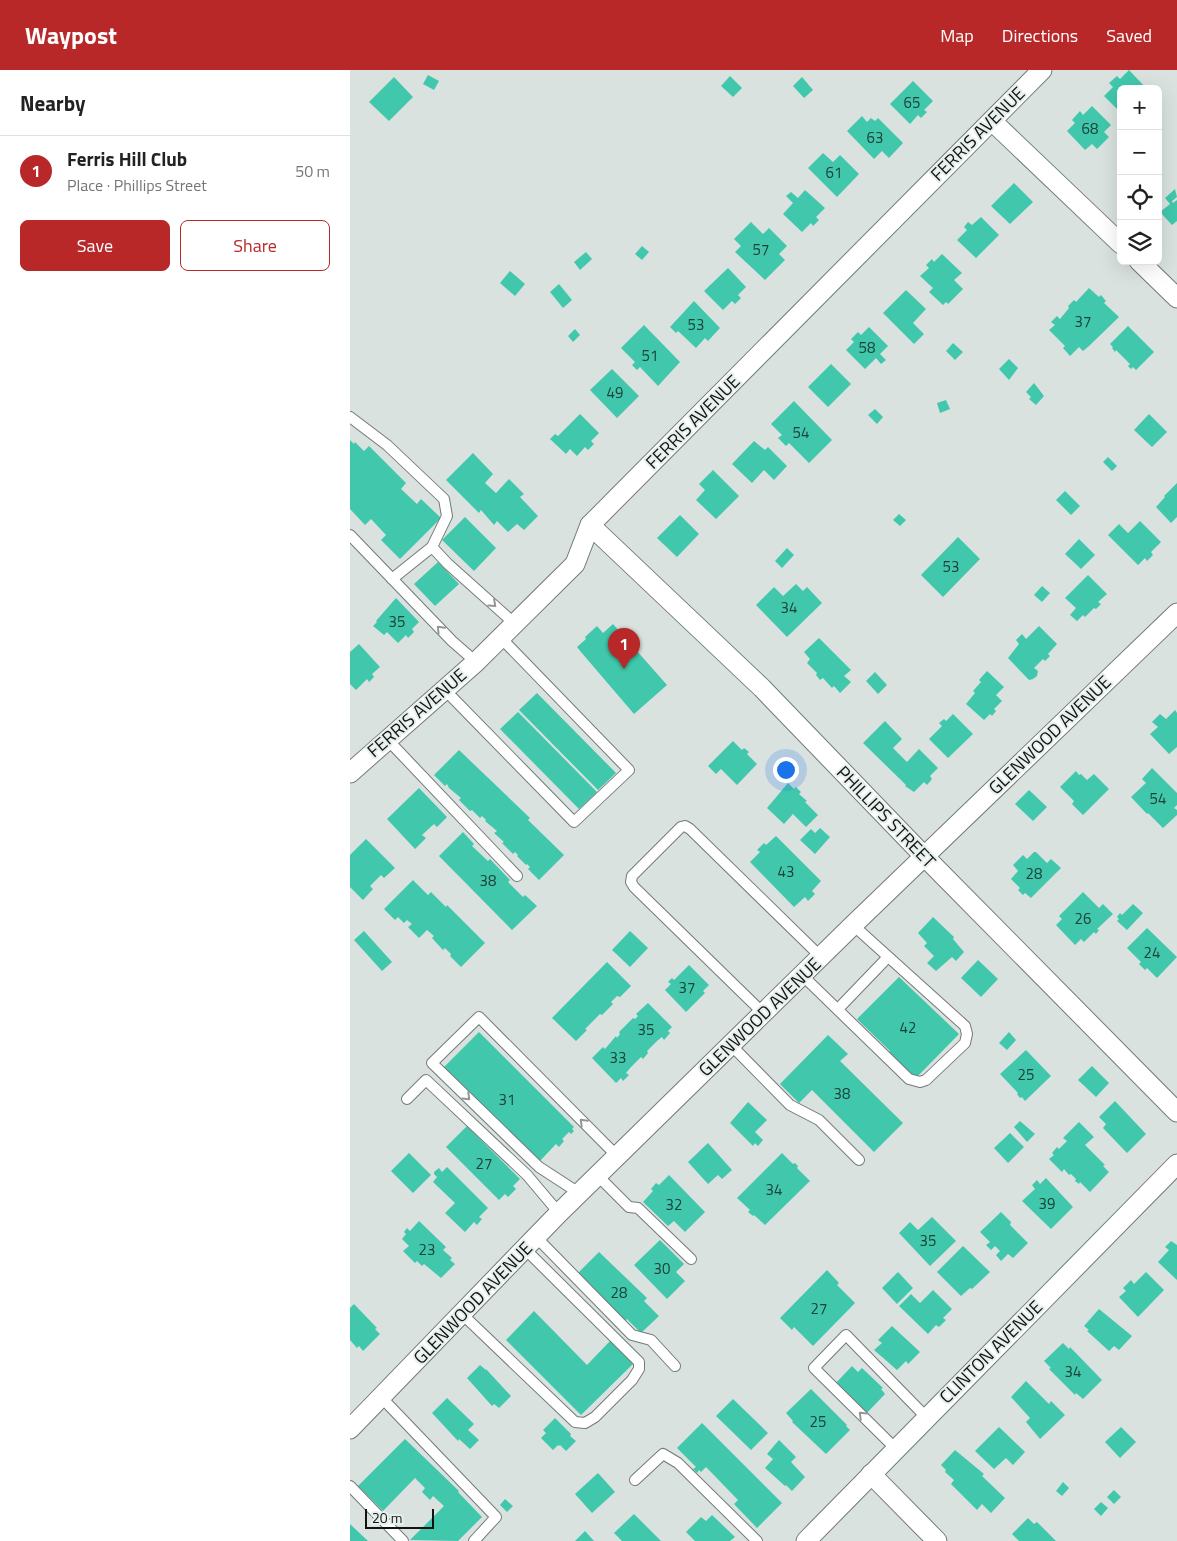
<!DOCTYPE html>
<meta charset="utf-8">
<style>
:root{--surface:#fff;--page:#f6f6f6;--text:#222;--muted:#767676;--line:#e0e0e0;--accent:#b82829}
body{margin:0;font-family:"Titillium Web",sans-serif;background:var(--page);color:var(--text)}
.controls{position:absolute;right:15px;top:15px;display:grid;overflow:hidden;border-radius:8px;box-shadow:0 5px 20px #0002}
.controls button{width:45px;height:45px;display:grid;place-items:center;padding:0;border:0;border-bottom:1px solid var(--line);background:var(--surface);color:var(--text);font:25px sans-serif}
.scale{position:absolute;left:15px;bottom:12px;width:69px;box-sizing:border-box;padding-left:5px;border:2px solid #111313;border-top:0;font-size:14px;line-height:18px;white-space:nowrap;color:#111313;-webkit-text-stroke:4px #e6efec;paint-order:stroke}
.you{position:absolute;left:435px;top:699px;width:18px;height:18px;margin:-12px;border:4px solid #fff;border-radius:50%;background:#1a73e8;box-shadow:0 0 0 8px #1a73e833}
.badge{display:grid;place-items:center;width:32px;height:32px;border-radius:50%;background:var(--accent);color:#fff;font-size:16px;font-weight:700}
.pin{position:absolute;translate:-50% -41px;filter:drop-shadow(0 1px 2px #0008)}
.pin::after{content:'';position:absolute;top:26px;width:18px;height:15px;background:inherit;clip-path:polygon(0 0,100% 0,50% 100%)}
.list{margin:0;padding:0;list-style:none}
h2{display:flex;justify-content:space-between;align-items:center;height:65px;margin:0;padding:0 20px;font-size:21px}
h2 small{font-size:16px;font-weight:400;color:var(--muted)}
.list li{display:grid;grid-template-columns:32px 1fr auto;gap:15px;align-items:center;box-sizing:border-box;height:70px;padding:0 20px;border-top:1px solid var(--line)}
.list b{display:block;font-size:19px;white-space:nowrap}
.list p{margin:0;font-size:16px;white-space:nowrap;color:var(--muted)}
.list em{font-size:16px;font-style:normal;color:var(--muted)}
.actions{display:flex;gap:10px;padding:15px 20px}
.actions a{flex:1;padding:11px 0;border:1px solid var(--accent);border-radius:8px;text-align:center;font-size:18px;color:var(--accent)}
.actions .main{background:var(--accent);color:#fff}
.icon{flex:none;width:28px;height:28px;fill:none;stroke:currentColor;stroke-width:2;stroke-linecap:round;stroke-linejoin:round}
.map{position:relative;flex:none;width:827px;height:1471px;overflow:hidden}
header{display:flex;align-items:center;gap:30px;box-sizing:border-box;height:70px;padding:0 25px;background:var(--accent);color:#fff}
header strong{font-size:24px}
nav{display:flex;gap:28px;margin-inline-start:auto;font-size:18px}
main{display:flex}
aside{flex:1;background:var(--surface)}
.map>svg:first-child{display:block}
</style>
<header>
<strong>Waypost</strong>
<nav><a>Map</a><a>Directions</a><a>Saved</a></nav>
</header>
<main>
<aside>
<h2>Nearby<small></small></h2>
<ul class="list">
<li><span class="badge">1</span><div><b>Ferris Hill Club</b><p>Place · Phillips Street</p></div><em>50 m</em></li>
</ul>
<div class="actions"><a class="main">Save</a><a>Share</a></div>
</aside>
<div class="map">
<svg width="827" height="1471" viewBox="0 0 827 1471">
<rect width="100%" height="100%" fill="#d9e2df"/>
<!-- building -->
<g fill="#41c8ac">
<polygon points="779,0 797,19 771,19 771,43 754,26 763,17 759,13 767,6 770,9"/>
<polygon points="78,5 89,11 84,20 73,14"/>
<polygon points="380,6 392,18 383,27 371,16"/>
<polygon points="44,7 63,27 39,51 19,32"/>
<polygon points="452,7 463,20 454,28 443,16"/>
<polygon points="563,11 583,31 574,40 577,42 571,48 568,45 560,54 540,34"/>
<polygon points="742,36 761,55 754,62 759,67 747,79 742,74 735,80 717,61 725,53 722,50 730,41 733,45"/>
<polygon points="512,46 517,52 521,48 525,51 528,48 553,73 539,88 532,81 524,89 497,61"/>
<polygon points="473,83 483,92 490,85 509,104 487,127 458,98"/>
<polygon points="664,113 683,132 660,154 641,136"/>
<polygon points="825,119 827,127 822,131 823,133 827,130 827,151 822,155 810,142 820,134 815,128"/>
<polygon points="455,120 475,138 466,147 469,150 463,156 461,153 452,162 433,144 443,133 436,126 441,122 448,128"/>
<polygon points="631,147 649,165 626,188 607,170 617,160 614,157 618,152 622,155"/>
<polygon points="401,152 413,164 419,158 437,176 429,184 435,190 415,210 385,182 391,176 384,169"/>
<polygon points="292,176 299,182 292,190 285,184"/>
<polygon points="236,182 242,189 230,200 224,192"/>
<polygon points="592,184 612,203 604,210 613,219 598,234 596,232 593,235 579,222 583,218 570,206 579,198 576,195 582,189 584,192"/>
<polygon points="378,198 396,217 388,225 391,228 385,234 382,231 373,240 354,221"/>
<polygon points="160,201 175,214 165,226 150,213"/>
<polygon points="209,214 222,230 213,238 200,222"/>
<polygon points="739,218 749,227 751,225 756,231 754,233 769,247 739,276 733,281 729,277 720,286 713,278 715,276 699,260 705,255 701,252 707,246 710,249 719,238 718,236 724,230 726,232"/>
<polygon points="556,220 576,239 563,253 574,264 564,274 533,243"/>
<polygon points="344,231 370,258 358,271 355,268 346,278 328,261 326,263 320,257"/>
<polygon points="294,255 330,292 308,316 290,297 287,300 282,295 285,292 271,278"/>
<polygon points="778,256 804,282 786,300 783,297 781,299 778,296 780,294 766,280 765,282 762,278 763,277 760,274"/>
<polygon points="519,257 538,276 530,284 536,290 531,294 526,288 515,299 496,280 504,272 501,269 508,262 511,265"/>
<polygon points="225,259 230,265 223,272 218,266"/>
<polygon points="603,273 613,282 605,290 596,281"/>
<polygon points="659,289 668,298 659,310 649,299"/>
<polygon points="481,294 501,314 478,337 458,317"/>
<polygon points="262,299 289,326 267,348 240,320"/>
<polygon points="684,313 694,326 686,335 679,329 681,327 676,322"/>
<polygon points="596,330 600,339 590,343 587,333"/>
<polygon points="444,331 482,370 459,393 439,373 436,376 428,368 432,365 421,354"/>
<polygon points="525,339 533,347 527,354 518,345"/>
<polygon points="230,344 249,363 241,371 244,374 238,380 235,377 227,386 220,379 216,384 200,369 205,364 208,366"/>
<polygon points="799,344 817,362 802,377 784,360"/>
<polygon points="0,370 4,374 5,372 14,381 19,376 56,413 51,419 67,434 71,429 91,448 50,489 31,470 36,465 21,449 15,455 0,439"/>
<polygon points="404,371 415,380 418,377 437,396 424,410 414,400 402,413 382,394"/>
<polygon points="123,383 143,404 135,413 146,423 159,409 174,424 170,427 188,446 174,460 167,454 158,462 147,451 144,455 131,440 129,443 96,410"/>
<polygon points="758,387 767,396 762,401 753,392"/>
<polygon points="363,400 389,426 366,449 346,430 355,420 349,414"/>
<polygon points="827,413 827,447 821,453 806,437 815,427 814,426"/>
<polygon points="715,421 730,436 721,445 706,430"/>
<polygon points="549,444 556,450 550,456 543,450"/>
<polygon points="330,445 349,464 327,487 307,468"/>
<polygon points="115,447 146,478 124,501 92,470"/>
<polygon points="790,451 811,472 801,482 803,485 797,491 795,488 788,495 758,465 769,454 778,463"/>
<polygon points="608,467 630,489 593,527 571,505"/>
<polygon points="729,469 745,485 731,499 715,484"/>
<polygon points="437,478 444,485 432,498 425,491"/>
<polygon points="88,492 109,514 85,536 64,514"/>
<polygon points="738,505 757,524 748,532 751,534 746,539 744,538 735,547 733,545 727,551 720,545 726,538 715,528"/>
<polygon points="446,514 453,521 457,517 472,533 437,567 406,535 424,517 433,526"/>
<polygon points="692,516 700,523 692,532 684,525"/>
<polygon points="46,528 69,552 62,559 64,562 58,568 56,565 48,573 37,562 34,565 23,556 27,552 26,551"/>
<polygon points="263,554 317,615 284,644 231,582 227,577 236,569 235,567 247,556 253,563"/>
<polygon points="689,556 707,574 698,584 700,586 695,591 693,589 684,598 688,601 687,606 683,609 679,610 658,588 669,574 666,570 672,564 676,569"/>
<polygon points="469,568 501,600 494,606 501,612 490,623 484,616 482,618 473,608 470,610 466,605 467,603 457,593 460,589 454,582"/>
<polygon points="9,574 30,597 22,604 24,607 19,612 17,609 6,620 0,614 0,582"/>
<polygon points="637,601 654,617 646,625 652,631 644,639 646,641 642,646 640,644 634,650 616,634 625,623 623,621 631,612 629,610"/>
<polygon points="525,602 537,615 528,624 516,611"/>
<polygon points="187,623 266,703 248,720 169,640"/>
<polygon points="825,640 827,643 827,677 819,684 800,664 808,657 802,652 810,644 816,649"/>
<polygon points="168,642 247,722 229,739 150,659"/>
<polygon points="603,644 623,664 598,688 579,669 592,656 589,653 594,649 596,651"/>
<polygon points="535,651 552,669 543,678 557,692 569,679 588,698 580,706 582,709 577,715 574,712 564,722 555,716 556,715 513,673"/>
<polygon points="383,671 392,680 394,678 399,682 397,684 407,694 387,715 371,699 366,704 358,696"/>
<polygon points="109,680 180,748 178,750 214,785 189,810 178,799 180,797 177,794 176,795 167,786 168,785 165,782 163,784 152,773 154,772 144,763 147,761 135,751 136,750 132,746 130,748 122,740 120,741 109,730 111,728 99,718 97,714 95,716 84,705"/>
<polygon points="802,698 827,723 827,735 824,738 827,740 827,745 813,758 798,743 797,744 781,727 796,713 792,709"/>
<polygon points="726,701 729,705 731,704 737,710 744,704 759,719 733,745 722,734 724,731 710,717"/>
<polygon points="438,713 444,719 446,717 451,722 449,724 457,731 455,732 468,745 456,757 443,744 434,754 417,738"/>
<polygon points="69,718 97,747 87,757 84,754 72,765 76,768 65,779 37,749"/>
<polygon points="679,720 697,737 683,751 665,734"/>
<polygon points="470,758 480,767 465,784 450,770 461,759 465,763"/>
<polygon points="113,762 124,774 122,776 138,791 140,789 160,810 158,812 173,827 175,825 187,836 162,860 89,786"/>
<polygon points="426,766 471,811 462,821 465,824 458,831 455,827 444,837 400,792 410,782 407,780 414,773 416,775"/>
<polygon points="16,769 45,798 34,808 31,805 20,816 23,819 13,830 0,817 0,785"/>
<polygon points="684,782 686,782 697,793 701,789 711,798 681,828 675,823 673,825 668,820 670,818 661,809 668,801 663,795 673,785 677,789"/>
<polygon points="63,810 78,825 81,822 96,837 97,835 135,873 111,897 100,886 101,884 95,878 93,880 82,868 84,866 77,860 69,868 58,857 62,854 57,850 54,853 48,847 45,850 34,839"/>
<polygon points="733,822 749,838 753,834 763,844 747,859 749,860 746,864 744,862 734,872 731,869 725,875 706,855 712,849 709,846"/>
<polygon points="783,834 793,843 777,860 767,851 769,849 767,847 770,843 772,845"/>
<polygon points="583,847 604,867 603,869 614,882 606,891 602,887 586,901 577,893 584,886 574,876 577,873 568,863"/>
<polygon points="797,858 827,887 807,908 797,898 795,900 789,894 791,892 777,878"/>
<polygon points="14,861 42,892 32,901 4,870"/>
<polygon points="280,861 298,878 280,897 262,880"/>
<polygon points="628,890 648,909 631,927 611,908"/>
<polygon points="257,892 281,916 270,927 267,926 261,932 263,934 252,945 250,944 235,959 237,960 226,971 202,948"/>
<polygon points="339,895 359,915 353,921 355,923 336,942 315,920 321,914 318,912 322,908 324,910"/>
<polygon points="549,907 609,964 565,1009 538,982 540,981 507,949"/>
<polygon points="298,933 322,957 318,961 320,963 314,970 312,967 307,971 297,981 298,983 293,989 291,987 281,997 276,1003 279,1005 273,1011 271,1008 266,1013 242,988 253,977 255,979 266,966 267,968 270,964 269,962 283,948 285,949 288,946 286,944"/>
<polygon points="129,962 224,1057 222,1059 224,1061 221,1064 219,1062 212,1069 214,1071 209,1077 206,1074 189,1092 94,997"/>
<polygon points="659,962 666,970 657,980 649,973"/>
<polygon points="478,965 498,984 490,991 553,1053 524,1082 462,1020 449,1033 430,1014"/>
<polygon points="676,980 701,1006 675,1031 672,1027 670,1028 667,1024 668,1023 650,1004"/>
<polygon points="742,996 759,1013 746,1027 728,1010"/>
<polygon points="765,1031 796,1064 777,1083 753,1058 756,1054 749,1047"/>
<polygon points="398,1032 417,1050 405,1062 413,1070 408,1076 405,1073 403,1076 380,1053"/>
<polygon points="670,1051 685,1064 677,1072 664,1057"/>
<polygon points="729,1052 744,1067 735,1075 755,1095 753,1096 759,1102 740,1122 730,1112 729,1114 725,1111 726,1109 721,1104 719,1105 714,1099 712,1102 699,1089 704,1085 702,1083 707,1077 709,1079 717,1071 713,1068"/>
<polygon points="117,1056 170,1109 163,1116 166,1119 158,1127 155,1124 149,1130 96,1077"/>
<polygon points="660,1063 674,1077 658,1093 644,1078"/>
<polygon points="358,1073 382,1100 372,1109 368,1105 358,1114 338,1092"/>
<polygon points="59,1083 81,1105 63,1123 41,1101"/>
<polygon points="432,1083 443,1094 445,1093 448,1096 447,1098 460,1111 415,1155 404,1145 403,1146 398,1142 400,1140 387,1128"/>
<polygon points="97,1097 138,1138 129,1147 132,1149 127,1155 124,1152 115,1162 95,1143 105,1133 83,1112 87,1107 84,1104 84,1102 89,1098 92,1102"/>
<polygon points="319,1105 355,1142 335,1162 324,1151 318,1156 293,1132 303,1121 301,1119 306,1113 309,1115"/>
<polygon points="696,1108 723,1137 701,1159 672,1131 685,1119 682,1115 687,1110 690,1114"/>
<polygon points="651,1142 661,1152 660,1155 678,1173 663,1188 658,1184 651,1191 646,1185 650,1181 645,1176 641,1180 636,1175 640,1172 630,1162"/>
<polygon points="582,1147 606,1171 580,1196 549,1163 560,1152 568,1160"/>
<polygon points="69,1151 96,1177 93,1180 102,1188 100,1190 105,1194 91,1208 74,1194 72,1196 67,1191 65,1193 53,1181 59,1176 52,1169 56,1164 54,1162 57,1158 60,1161"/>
<polygon points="310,1170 334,1194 326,1202 335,1211 317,1229 284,1195"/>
<polygon points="821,1171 827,1175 827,1210 808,1192 819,1180 815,1177"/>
<polygon points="613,1176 640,1202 622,1219 620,1218 611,1226 587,1202"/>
<polygon points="249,1182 297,1228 294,1231 309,1246 291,1263 277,1249 275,1251 227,1204"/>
<polygon points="477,1200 489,1213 487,1215 505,1233 463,1276 444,1257 442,1260 430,1248"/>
<polygon points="548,1202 563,1218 547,1234 532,1218"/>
<polygon points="796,1202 814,1220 788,1247 769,1227 776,1221 773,1218 781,1210 784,1214"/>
<polygon points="583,1220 602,1239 593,1248 596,1250 589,1257 586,1255 578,1264 549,1236 561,1224 570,1233"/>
<polygon points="4,1234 27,1258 25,1259 30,1264 13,1281 9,1276 7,1278 0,1270 0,1238"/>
<polygon points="749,1239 782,1266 769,1280 764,1276 759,1281 737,1261 739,1260 734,1256"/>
<polygon points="184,1241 237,1295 261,1270 284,1293 231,1345 156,1270"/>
<polygon points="542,1256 570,1282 558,1294 556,1291 547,1300 524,1280 532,1273 528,1270"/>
<polygon points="713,1273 719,1279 720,1277 752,1310 733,1329 726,1323 725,1325 699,1299 701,1298 694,1291"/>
<polygon points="130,1295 136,1300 136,1299 161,1326 149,1338 144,1334 142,1336 117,1308"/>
<polygon points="502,1296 508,1302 512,1298 533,1318 531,1319 535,1324 516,1344 484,1315"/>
<polygon points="676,1311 699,1334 701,1331 715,1345 690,1369 676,1352 680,1348 661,1327"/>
<polygon points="461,1319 497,1355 496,1356 500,1360 476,1384 442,1352 443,1351 436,1343"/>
<polygon points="97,1328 124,1354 118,1360 129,1370 120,1379 109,1369 108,1371 82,1343"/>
<polygon points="383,1329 418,1363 401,1380 366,1346"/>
<polygon points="205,1348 221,1364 220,1366 226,1371 216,1381 210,1375 209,1376 208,1375 203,1380 191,1368 196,1363 193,1360"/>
<polygon points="352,1353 432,1433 407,1458 384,1434 388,1430 356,1397 351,1402 349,1400 347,1403 343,1399 346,1397 327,1378"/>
<polygon points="649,1357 675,1382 663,1395 656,1388 644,1399 625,1381"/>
<polygon points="771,1357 786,1372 770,1388 755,1372"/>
<polygon points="55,1369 109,1421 108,1422 132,1447 108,1471 60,1470 94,1436 83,1426 80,1430 72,1422 75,1418 65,1408 33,1441 8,1416"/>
<polygon points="429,1370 446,1387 441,1392 455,1407 442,1421 436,1415 435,1416 415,1398 423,1389 417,1384"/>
<polygon points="605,1380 634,1404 632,1406 655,1428 641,1443 632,1434 627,1440 601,1414 604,1410 595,1402 596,1400 591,1395"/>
<polygon points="248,1403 265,1422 242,1443 225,1424"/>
<polygon points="713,1412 719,1418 712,1426 706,1421"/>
<polygon points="764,1420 771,1427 764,1434 757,1427"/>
<polygon points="155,1429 163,1436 157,1442 150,1435"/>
<polygon points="751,1432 758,1438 751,1446 744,1439"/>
<polygon points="284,1444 311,1471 272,1471 264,1463"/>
<polygon points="362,1445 385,1467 380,1471 345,1471 336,1462 351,1447 356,1451"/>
<polygon points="678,1448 684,1454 687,1452 706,1471 669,1471 662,1464"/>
<polygon points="0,1454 18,1471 0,1471"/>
<polygon points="235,1461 244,1471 225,1471"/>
</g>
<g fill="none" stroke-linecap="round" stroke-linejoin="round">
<!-- lane casing -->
<g stroke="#737a78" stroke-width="12">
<g id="lane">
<polyline points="0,347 37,375 94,429 97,446 82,477 42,509"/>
<polyline points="0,465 102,571 126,592"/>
<polyline points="82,477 98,494 165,554"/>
<polyline points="94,619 224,752 279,700 151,568"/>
<polyline points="37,669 167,806"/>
<polyline points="452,905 559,1009 570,1012 576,1010 615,973 617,964 615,956 503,855"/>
<polyline points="488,939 538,887"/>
<polyline points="413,943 284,817 281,812 282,806 331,757 335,756 340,759 471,887"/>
<polyline points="381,975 440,1035 469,1050 509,1090"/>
<polyline points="57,1029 76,1010 177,1105 209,1143"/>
<polyline points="247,1105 279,1137 288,1138 341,1189"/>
<polyline points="229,1123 189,1097 82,993 129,947 267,1086"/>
<polyline points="186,1167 282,1265 301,1270 325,1296"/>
<polyline points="112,1244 225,1352 235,1353 245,1347 282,1310 289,1299 289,1292 175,1179"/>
<polyline points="31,1327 146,1447 124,1471"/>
<polyline points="546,1379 464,1298 496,1265 577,1348"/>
<polyline points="285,1410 313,1384 328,1393 407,1471"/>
<polyline points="0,1416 53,1471"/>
</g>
</g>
<!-- street casing -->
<g stroke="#737a78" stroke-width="21">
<g id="street">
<polyline points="642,51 771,174"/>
<polyline points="789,191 827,228"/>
<polyline points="240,455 412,618 574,786 827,1042"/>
<polyline points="0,703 126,592 225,494 240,455 692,0"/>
<polyline points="0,1359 209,1143 503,855 827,543"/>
<polyline points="521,1404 587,1471"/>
<polyline points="456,1471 827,1094"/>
</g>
</g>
<!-- lane -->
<use href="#lane" stroke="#fff" stroke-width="10"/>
<!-- street -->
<use href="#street" stroke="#fff" stroke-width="19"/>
</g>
<!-- one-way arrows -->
<defs><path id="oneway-chevron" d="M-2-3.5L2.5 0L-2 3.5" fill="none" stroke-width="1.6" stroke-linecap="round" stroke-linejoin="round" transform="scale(1.25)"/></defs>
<g stroke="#949595">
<use href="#oneway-chevron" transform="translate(143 534) rotate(42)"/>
<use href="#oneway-chevron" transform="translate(90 559) rotate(-134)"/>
<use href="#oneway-chevron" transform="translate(117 1027) rotate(44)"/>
<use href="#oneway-chevron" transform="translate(233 1052) rotate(-135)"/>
<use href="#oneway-chevron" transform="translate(512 1345) rotate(-136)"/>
</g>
<g text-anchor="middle" stroke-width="4" stroke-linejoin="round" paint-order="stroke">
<!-- number labels -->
<g font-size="15" fill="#1d4039">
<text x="562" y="38">65</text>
<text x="740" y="64">68</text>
<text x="525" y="73">63</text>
<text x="484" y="108">61</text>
<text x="411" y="185">57</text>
<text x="733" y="257">37</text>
<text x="346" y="260">53</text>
<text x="517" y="283">58</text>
<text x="300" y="291">51</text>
<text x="265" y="328">49</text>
<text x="451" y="368">54</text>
<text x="601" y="502">53</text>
<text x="439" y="543">34</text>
<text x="47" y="557">35</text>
<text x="808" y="734">54</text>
<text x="436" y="807">43</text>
<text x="684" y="809">28</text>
<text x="138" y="816">38</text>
<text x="733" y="854">26</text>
<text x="802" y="888">24</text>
<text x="337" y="923">37</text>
<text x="558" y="963">42</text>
<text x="296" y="965">35</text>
<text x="268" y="993">33</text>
<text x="676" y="1010">25</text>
<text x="492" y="1029">38</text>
<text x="157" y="1035">31</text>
<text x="134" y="1099">27</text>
<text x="424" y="1125">34</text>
<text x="697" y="1139">39</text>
<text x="324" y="1140">32</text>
<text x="578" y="1176">35</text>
<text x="77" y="1185">23</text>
<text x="312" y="1204">30</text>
<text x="269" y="1228">28</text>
<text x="469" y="1244">27</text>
<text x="723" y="1307">34</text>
<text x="468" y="1357">25</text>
</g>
<!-- street labels -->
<g font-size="18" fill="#111313" stroke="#e6efec">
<text transform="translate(628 64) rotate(-45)" y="6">FERRIS AVENUE</text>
<text transform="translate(343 352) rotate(-45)" y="6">FERRIS AVENUE</text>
<text transform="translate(67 643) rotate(-41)" y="6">FERRIS AVENUE</text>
<text transform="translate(700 665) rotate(-44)" y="6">GLENWOOD AVENUE</text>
<text transform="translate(536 747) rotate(46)" y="6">PHILLIPS STREET</text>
<text transform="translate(410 947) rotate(-44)" y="6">GLENWOOD AVENUE</text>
<text transform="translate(123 1233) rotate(-46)" y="6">GLENWOOD AVENUE</text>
<text transform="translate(641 1282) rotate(-45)" y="6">CLINTON AVENUE</text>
</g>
</g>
</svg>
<div class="controls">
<button>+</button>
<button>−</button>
<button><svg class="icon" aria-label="locate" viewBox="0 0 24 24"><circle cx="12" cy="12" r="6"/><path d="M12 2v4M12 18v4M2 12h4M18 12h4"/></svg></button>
<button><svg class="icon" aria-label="layers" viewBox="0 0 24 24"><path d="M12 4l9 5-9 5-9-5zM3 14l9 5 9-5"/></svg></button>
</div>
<div class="scale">20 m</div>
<div class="you"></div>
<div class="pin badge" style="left:274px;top:599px">1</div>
</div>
</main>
